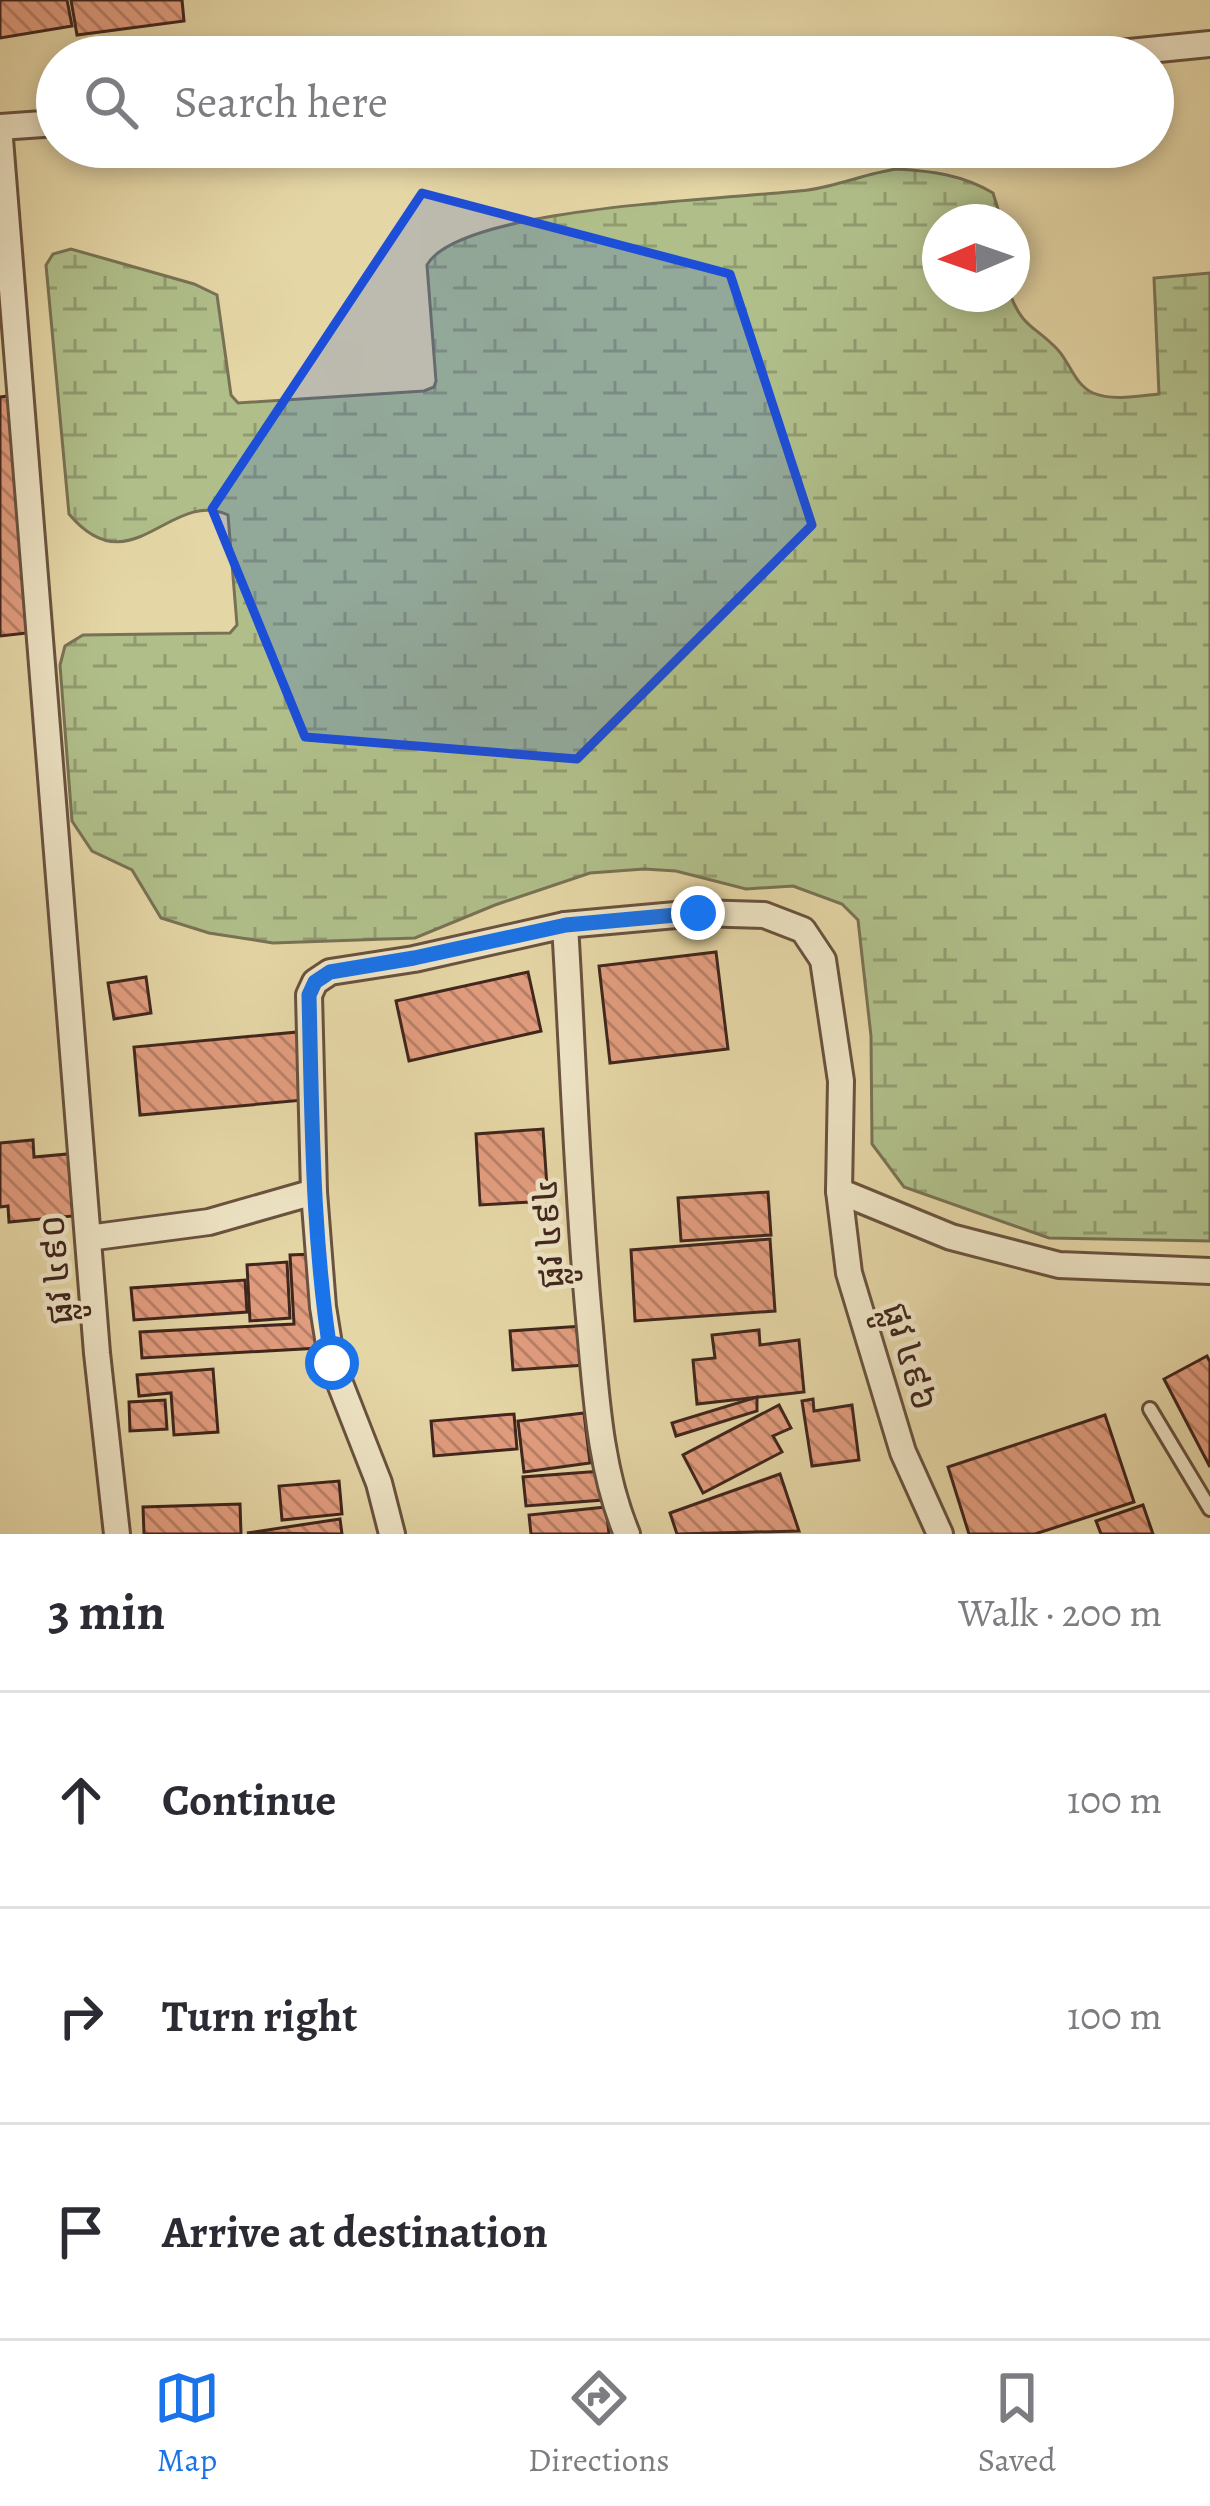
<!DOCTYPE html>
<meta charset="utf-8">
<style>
:root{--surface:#fff;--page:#f2f2f3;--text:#2b2b33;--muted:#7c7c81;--line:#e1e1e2;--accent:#1a73e8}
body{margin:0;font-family:Alegreya,"Noto Sans Khmer",serif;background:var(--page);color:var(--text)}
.compass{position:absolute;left:922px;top:204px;width:108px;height:108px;border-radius:50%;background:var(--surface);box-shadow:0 6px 18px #0003;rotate:268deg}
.stop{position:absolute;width:36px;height:36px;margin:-27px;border:9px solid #1a73e8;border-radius:50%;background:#fff}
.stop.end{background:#1a73e8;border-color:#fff;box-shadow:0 3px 12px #0008}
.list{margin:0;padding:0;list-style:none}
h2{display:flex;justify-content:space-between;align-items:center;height:156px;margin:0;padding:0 48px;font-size:51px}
h2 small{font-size:39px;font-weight:400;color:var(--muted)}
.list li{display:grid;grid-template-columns:78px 1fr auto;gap:36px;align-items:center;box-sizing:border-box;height:216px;padding:0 48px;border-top:3px solid var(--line)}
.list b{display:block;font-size:45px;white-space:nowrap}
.list em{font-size:39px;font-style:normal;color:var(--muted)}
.icon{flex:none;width:66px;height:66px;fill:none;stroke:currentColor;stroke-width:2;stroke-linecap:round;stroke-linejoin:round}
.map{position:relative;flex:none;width:1210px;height:1534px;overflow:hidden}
.search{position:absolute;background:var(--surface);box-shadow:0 6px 18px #0003;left:36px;right:36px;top:36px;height:132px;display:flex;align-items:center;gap:30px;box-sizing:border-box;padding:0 42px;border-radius:66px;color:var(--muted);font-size:45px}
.sheet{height:804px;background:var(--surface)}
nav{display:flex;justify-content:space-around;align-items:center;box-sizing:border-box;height:168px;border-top:3px solid var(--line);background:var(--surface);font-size:33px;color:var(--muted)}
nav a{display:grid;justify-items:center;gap:6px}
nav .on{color:var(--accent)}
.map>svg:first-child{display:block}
</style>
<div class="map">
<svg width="1210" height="1534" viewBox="0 0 1210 1534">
<defs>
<pattern id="wetland-marsh" width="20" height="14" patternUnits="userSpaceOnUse" patternTransform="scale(3)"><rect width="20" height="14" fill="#b0bf8a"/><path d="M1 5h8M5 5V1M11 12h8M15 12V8" fill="none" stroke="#919b70"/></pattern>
<pattern id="building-back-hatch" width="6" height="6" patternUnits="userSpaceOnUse" patternTransform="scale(3)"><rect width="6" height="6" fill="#e29d7f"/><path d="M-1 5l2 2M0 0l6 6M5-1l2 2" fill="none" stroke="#b98067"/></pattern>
</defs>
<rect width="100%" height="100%" fill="#e5d6a6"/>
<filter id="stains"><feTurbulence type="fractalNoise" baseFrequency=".00167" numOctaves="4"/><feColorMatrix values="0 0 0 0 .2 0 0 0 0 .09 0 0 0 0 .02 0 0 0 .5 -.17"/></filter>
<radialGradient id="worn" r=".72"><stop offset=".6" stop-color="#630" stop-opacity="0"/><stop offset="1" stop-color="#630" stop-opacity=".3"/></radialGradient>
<!-- wetland -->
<path fill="url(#wetland-marsh)" stroke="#787254" stroke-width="3" d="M897 169C932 171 963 175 993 193L1002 222H940V294H1010C1023 329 1036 326 1058 350 1070 363 1075 385 1093 393 1112 401 1139 396 1159 394L1154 278 1210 273V1241L1049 1238 904 1187 872 1144 871 1036 858 920 842 904 793 886 746 889 676 871 644 869 590 873 495 905 415 938 273 943 209 933 161 918 132 870 92 851 72 821 60 665 65 646 83 635 230 633 237 625 228 515C170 488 131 588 69 514L46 265 53 254 71 249 194 284 217 295 231 395 238 403 424 391 434 387 436 381 427 265C460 206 738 199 808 190 838 186 867 173 897 169Z"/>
<!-- building -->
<g fill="url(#building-back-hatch)" stroke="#40261d" stroke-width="3">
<polygon points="0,0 67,0 72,26 0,38"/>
<polygon points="71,0 182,0 184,21 77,35"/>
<polygon points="8,396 36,632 0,636 0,397"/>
<polygon points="716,952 728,1049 610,1063 599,966"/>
<polygon points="528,972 541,1031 409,1061 396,1001"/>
<polygon points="146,977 151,1013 114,1019 108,983"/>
<polygon points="298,1032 304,1100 140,1115 134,1047"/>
<polygon points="543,1129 548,1201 480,1205 476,1134"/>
<polygon points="33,1140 34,1157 68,1154 73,1216 9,1222 8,1206 0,1207 0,1143"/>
<polygon points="768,1192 771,1235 681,1241 678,1198"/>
<polygon points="770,1239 775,1311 635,1321 631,1250"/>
<polygon points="313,1254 319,1348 142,1358 140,1332 294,1324 290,1255"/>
<polygon points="287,1262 290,1318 250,1321 247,1265"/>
<polygon points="245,1280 247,1312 134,1320 131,1288"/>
<polygon points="582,1326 585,1365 513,1370 510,1331"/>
<polygon points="759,1330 760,1345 799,1340 804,1392 697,1404 693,1360 715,1358 712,1335"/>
<polygon points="1207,1356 1210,1362 1210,1467 1164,1379"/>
<polygon points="213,1369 218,1432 174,1435 171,1393 139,1396 137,1375"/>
<polygon points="757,1397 757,1411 676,1436 672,1423"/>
<polygon points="813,1399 814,1411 852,1405 859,1460 812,1466 802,1401"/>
<polygon points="165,1400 167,1429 130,1431 129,1402"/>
<polygon points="779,1405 791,1428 773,1436 782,1452 703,1493 683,1455"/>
<polygon points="584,1413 590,1463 524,1472 518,1421"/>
<polygon points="514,1414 517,1449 434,1456 431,1421"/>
<polygon points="1105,1415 1134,1502 1035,1534 969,1534 948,1467"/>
<polygon points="601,1471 603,1500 526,1506 523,1477"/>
<polygon points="780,1474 799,1531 677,1534 670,1513"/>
<polygon points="339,1481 342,1514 282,1520 279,1486"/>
<polygon points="240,1504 241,1534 144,1534 143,1507"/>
<polygon points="1143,1505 1153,1534 1101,1534 1096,1521"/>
<polygon points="606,1507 609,1534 531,1534 529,1515"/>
<polygon points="340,1519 342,1534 247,1533"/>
</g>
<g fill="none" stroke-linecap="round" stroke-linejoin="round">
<!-- service casing -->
<g stroke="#69523f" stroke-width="18">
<polyline id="service" points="1150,1409 1210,1509"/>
</g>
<!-- minor casing -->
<g stroke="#69523f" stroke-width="30">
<g id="minor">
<polyline points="1079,57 1210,44"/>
<polyline points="0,127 57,123"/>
<polyline points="0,139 97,1353 117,1534"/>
<path d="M565 925C573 1056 577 1188 589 1318 596 1391 599 1467 627 1534"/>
<polyline points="839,1191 951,1237 1059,1265 1210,1271"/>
<polyline points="88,1238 209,1222 314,1192"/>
<polyline points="392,1534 379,1483 332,1363 323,1307 314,1192 309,995 315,982 330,972 414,959 565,925 698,913 764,915 803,930 823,960 841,1081 839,1191 849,1273 903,1452 940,1534"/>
</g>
</g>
<!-- service -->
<use href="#service" stroke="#eee4c5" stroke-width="12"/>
<!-- minor -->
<use href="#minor" stroke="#eee4c5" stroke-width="24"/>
</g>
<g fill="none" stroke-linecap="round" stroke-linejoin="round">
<!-- route -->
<path stroke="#1a73e8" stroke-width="15" d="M332 1363C312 1242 312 1118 309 995L315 982 330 972 414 958 566 925 698 913"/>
</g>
<!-- marked area -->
<path fill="#1d4ed8" fill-opacity="0.2" stroke="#1d4ed8" stroke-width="9" stroke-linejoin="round" d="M422 193 730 274 812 525 577 759 305 737 212 509Z"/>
<g text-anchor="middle" stroke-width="9" stroke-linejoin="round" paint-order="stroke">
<!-- street labels -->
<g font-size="36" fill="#40261d" stroke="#eee4c5">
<text transform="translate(547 1234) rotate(-94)" y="13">ផ្លូវ ៤៩៤</text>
<text transform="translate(55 1270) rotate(-95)" y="13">ផ្លូវ ៤៩០</text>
<text transform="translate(911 1356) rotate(73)" y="13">ផ្លូវ ៤៩៦</text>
</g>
</g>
<rect width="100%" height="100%" filter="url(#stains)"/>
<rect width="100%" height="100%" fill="url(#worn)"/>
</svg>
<svg class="compass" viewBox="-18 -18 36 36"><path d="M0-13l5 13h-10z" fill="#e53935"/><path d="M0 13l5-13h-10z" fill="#7c7c81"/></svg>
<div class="stop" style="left:332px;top:1363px"></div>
<div class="stop end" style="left:698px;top:913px"></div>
<div class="search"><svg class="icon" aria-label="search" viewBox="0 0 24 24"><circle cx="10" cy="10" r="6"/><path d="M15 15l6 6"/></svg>Search here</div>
</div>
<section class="sheet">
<h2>3 min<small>Walk · 200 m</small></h2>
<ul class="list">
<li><svg class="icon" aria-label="ahead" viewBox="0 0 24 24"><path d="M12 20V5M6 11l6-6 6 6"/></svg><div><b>Continue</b></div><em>100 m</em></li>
<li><svg class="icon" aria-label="right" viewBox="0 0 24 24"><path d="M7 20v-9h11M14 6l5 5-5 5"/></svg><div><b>Turn right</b></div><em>100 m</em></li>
<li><svg class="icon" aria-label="arrive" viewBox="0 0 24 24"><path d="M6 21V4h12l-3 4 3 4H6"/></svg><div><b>Arrive at destination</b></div></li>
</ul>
</section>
<nav>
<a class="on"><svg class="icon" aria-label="map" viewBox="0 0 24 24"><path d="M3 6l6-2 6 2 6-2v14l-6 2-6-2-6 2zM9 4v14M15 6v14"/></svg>Map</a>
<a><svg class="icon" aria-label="directions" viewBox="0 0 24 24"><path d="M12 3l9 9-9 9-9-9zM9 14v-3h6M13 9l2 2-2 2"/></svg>Directions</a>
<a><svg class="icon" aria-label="saved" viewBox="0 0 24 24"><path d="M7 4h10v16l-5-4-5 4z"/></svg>Saved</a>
</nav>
